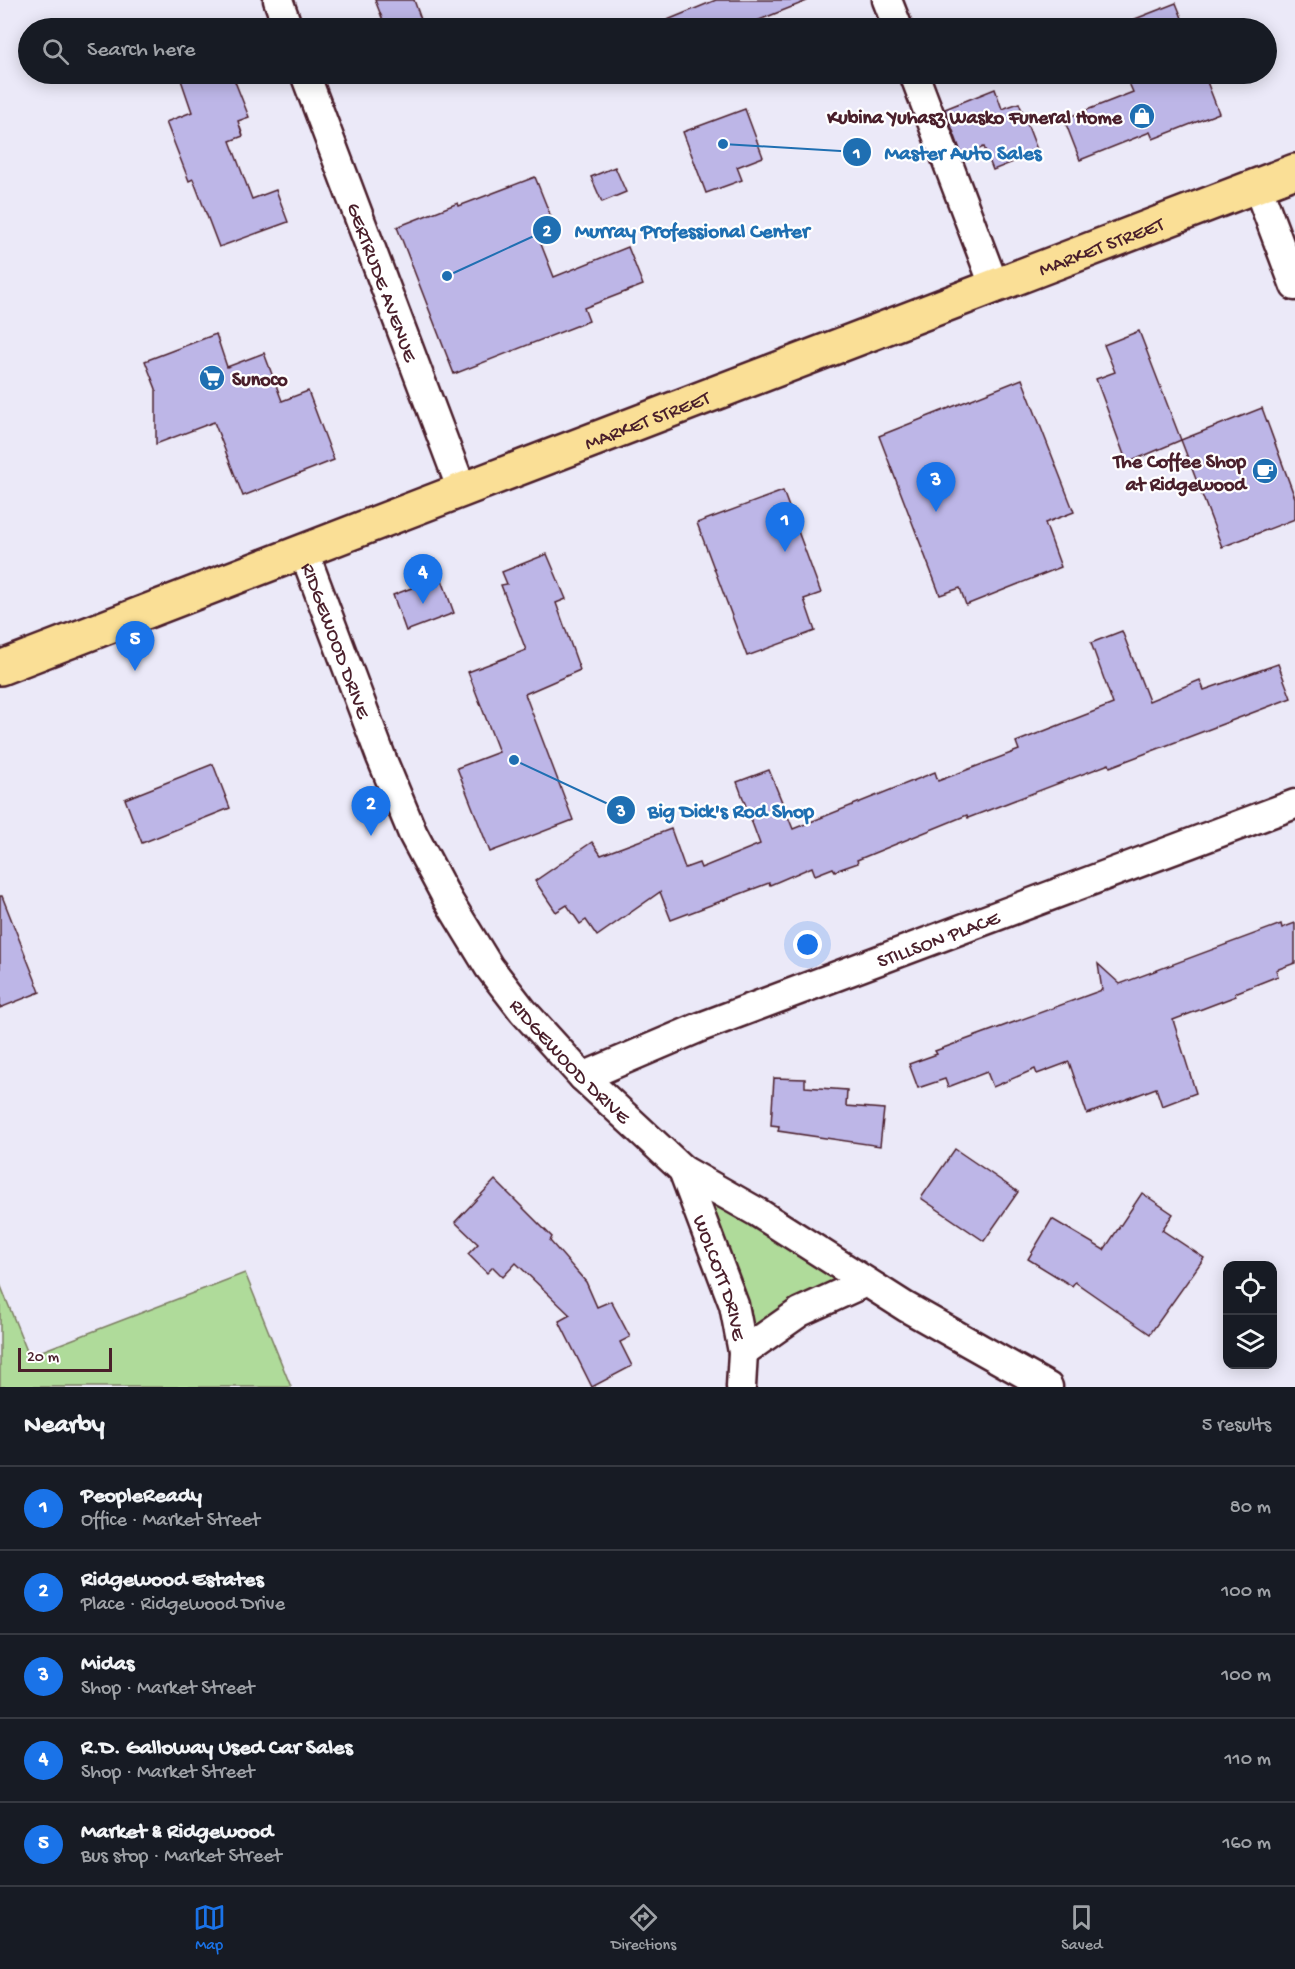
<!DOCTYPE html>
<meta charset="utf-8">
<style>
:root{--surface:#171b24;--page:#242831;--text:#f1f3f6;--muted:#9ea1a6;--line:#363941;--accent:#1a73e8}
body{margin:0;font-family:"Gochi Hand",sans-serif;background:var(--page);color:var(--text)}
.controls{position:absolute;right:18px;bottom:18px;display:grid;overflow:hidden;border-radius:12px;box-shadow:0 3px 15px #0003}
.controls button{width:54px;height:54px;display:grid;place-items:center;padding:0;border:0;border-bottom:2px solid var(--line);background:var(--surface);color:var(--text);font:30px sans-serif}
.scale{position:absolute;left:18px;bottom:15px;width:94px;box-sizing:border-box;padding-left:6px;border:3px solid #4a1f2b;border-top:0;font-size:16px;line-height:21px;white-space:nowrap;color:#4a1f2b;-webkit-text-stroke:4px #fff;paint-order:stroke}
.you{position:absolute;left:808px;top:945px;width:21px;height:21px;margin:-15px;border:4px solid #fff;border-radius:50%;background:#1a73e8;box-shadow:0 0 0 9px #1a73e833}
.badge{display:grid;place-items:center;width:39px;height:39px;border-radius:50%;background:var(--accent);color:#fff;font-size:20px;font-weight:700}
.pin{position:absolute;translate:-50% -50px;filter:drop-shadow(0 2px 3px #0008)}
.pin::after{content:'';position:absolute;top:32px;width:21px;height:18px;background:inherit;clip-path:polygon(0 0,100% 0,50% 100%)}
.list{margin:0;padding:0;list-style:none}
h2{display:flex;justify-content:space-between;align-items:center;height:78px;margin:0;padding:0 24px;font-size:26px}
h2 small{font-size:20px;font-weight:400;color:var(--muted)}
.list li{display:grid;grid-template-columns:39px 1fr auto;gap:18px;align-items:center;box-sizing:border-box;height:84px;padding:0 24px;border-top:2px solid var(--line)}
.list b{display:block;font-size:22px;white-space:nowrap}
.list p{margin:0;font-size:20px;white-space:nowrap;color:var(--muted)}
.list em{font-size:20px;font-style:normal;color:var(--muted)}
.icon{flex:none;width:33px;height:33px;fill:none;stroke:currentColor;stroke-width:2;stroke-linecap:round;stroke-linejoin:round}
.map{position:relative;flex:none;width:1295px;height:1387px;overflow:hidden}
.search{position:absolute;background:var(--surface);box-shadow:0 3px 15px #0003;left:18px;right:18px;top:18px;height:66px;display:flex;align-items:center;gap:15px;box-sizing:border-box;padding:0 21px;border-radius:33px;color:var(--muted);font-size:22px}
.sheet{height:498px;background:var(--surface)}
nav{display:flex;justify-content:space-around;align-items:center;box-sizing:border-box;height:84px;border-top:2px solid var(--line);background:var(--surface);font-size:16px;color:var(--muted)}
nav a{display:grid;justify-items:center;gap:3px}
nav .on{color:var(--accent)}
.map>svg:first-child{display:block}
</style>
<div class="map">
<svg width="1295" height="1387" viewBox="0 0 1295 1387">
<rect width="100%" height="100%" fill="#ebe9f8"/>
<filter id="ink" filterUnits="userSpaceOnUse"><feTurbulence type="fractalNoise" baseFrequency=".0167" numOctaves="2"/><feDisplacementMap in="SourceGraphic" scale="12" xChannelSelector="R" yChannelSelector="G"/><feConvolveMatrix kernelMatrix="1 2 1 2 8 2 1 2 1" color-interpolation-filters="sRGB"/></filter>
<g filter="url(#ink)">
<!-- green -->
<g fill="#afdb9a" stroke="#7c7d62" stroke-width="1.5">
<polygon points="683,1170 866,1282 743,1352"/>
<polygon points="245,1273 291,1387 0,1387 0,1284 29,1356"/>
</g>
<!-- building -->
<g fill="#bdb6e7" stroke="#4a1f2b" stroke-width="1.5">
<polygon points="375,0 414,0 424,28 386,28"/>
<polygon points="716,0 807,0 807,1 739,28 648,28"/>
<polygon points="1176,3 1186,28 1112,28"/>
<polygon points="179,74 232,74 249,117 238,121 243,136 230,141 252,199 276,190 288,222 219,247 193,179 189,181 166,122 192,112"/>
<polygon points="1125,74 1204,74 1219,113 1153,139 1150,132 1080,160 1064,119 1133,92"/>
<polygon points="995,89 1002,109 1019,103 1038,152 993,170 984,147 962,155 945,109"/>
<polygon points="745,109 763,157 737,167 742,180 706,193 683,132"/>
<polygon points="615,167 626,192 602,202 591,177"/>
<polygon points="535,177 553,222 535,229 554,277 628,247 643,285 584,308 589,321 454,374 397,227 458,203 459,206"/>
<polygon points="1139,331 1181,440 1127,463 1096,379 1115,372 1104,345"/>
<polygon points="216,334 227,367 264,353 282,401 308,391 334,460 243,496 214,422 156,444 156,389 145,361"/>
<polygon points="1022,379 1074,512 1045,523 1061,567 966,605 960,588 940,595 879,436"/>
<polygon points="1262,408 1295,498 1295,519 1222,547 1181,440"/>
<polygon points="783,491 821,593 804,599 815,631 747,656 697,523"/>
<polygon points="547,554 566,599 556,603 580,670 525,694 573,820 490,852 457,768 499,752 468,672 526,650 501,585 507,584 502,572"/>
<polygon points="441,577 454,613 406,631 393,595"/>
<polygon points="1122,631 1149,701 1200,680 1204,690 1278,664 1291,698 1110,767 1109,764 968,818 967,815 857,860 858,863 835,871 833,868 815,875 812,867 770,885 769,883 671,920 660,892 597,936 586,920 580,924 567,905 556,912 535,881 592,842 601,855 671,829 685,868 699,863 701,868 760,844 737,782 769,770 793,829 935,772 938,781 1019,750 1016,742 1113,704 1091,643"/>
<polygon points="213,764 230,808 142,843 125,799"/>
<polygon points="0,896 2,896 40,992 0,1008"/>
<polygon points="1295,923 1295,963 1276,970 1278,976 1235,993 1236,996 1173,1020 1196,1093 1162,1106 1156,1088 1087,1114 1069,1062 1037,1074 1035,1069 993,1087 987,1072 948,1087 945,1079 918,1088 909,1064 937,1054 935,1051 1102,990 1098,964 1120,984 1281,924 1282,928"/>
<polygon points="774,1078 805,1079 805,1087 847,1090 846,1106 884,1109 880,1146 778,1131 779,1126 771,1125"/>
<polygon points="955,1149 1018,1192 984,1241 921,1198"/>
<polygon points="495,1180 552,1237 550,1241 586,1282 597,1307 611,1301 630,1337 620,1342 632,1366 592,1387 559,1321 570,1315 516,1263 503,1277 493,1267 487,1273 468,1254 478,1244 455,1222"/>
<polygon points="1142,1193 1173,1214 1162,1230 1204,1258 1150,1334 1075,1282 1072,1286 1028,1259 1052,1219 1104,1250"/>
</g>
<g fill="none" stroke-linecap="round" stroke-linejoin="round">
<!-- street casing -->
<g stroke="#4a1f2b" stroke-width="33">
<g id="street">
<polyline points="278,0 288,28"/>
<polyline points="887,0 898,28"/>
<path id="s1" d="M305 74 462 490"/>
<polyline points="914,74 994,285"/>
<polyline points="1257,185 1295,286"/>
<path id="s2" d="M304 552 381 757 413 834 448 900 489 967 523 1011 583 1077 683 1170 757 1212 906 1307 1048 1387"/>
<path id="s3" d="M583 1077 698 1028 1295 804"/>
<path id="s4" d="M683 1170 734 1305 743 1352 741 1387"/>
<polyline points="743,1352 800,1312 866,1282"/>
</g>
</g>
<!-- primary casing -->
<g stroke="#4a1f2b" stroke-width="38">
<g id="primary">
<path id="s5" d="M0 668 462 490 1295 171"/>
</g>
</g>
<!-- street -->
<use href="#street" stroke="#fff" stroke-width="28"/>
<!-- primary -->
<use href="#primary" stroke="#fadf96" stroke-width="33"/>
</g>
</g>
<!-- icons -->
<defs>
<g id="shop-disc" transform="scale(1.35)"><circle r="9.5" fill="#1f6fb2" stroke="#fff"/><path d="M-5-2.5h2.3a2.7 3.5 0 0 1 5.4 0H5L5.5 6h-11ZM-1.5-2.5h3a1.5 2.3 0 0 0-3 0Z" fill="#fff"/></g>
<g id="supermarket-disc" transform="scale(1.35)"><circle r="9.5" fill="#1f6fb2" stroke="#fff"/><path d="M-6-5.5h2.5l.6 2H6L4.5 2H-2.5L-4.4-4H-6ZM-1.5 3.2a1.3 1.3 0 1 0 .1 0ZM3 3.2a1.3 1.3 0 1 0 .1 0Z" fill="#fff"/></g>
<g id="cafe-disc" transform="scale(1.35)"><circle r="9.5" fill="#1f6fb2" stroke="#fff"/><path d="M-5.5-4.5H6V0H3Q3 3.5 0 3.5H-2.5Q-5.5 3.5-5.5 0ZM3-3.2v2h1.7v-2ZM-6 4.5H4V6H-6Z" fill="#fff"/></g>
</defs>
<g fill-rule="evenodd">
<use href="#shop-disc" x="1142" y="116"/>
<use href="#supermarket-disc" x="212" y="378"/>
<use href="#cafe-disc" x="1265" y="471"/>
</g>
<g text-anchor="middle" stroke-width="4.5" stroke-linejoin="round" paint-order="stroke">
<!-- poi labels -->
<g font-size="20" font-weight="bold" fill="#4a1f2b" stroke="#fff" text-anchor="end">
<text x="1122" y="123">Kubina Yuhasz Wasko Funeral Home</text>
<text x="232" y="385" text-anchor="start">Sunoco</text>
<text x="1246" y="467">The Coffee Shop<tspan x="1246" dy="23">at Ridgewood</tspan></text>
</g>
<!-- street labels -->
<g font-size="20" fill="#4a1f2b" stroke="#fff">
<text dy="7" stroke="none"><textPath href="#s5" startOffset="1179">MARKET STREET</textPath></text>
<text dy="7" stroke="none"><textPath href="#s1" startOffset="222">GERTRUDE AVENUE</textPath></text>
<text dy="7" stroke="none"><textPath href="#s5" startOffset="693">MARKET STREET</textPath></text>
<text dy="7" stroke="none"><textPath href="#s2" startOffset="94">RIDGEWOOD DRIVE</textPath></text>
<text dy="7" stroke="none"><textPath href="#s3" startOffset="381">STILLSON PLACE</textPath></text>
<text dy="7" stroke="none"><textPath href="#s2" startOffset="580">RIDGEWOOD DRIVE</textPath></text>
<text dy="7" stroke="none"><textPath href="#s4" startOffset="114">WOLCOTT DRIVE</textPath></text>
</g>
</g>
<!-- callouts -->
<path fill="none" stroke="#1f6fb2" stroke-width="2" d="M723 144L857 152M447 276L547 230M514 760L621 810"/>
<g fill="#1f6fb2" stroke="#fff" stroke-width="2">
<circle cx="723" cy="144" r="6"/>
<circle cx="447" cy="276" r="6"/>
<circle cx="514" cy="760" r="6"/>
<circle cx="857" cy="152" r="15"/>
<circle cx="547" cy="230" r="15"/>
<circle cx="621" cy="810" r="15"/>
</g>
<g font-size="18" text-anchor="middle" font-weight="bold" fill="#fff">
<text x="857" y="158">1</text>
<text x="547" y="236">2</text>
<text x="621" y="816">3</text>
</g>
<g font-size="21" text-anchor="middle" font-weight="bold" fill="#1f6fb2" stroke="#fff" stroke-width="4.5" stroke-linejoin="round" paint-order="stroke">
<text x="963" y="159">Master Auto Sales</text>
<text x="692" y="237">Murray Professional Center</text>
<text x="731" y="817">Big Dick's Rod Shop</text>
</g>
</svg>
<div class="controls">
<button><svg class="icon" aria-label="locate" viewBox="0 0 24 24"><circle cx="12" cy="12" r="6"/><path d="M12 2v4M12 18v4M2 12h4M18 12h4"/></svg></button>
<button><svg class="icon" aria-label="layers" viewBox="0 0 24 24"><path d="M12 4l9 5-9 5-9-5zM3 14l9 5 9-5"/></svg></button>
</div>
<div class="scale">20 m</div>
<div class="you"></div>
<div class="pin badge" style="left:785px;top:552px">1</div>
<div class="pin badge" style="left:371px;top:836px">2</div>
<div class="pin badge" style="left:936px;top:512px">3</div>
<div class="pin badge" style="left:423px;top:604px">4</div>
<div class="pin badge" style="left:135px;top:671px">5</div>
<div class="search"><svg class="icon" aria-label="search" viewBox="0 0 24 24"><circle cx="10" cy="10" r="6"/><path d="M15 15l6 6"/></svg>Search here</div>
</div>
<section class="sheet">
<h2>Nearby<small>5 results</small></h2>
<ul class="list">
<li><span class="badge">1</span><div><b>PeopleReady</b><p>Office · Market Street</p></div><em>80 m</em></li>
<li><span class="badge">2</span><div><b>Ridgewood Estates</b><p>Place · Ridgewood Drive</p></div><em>100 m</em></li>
<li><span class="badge">3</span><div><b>Midas</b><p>Shop · Market Street</p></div><em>100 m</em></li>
<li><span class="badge">4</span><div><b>R.D. Galloway Used Car Sales</b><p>Shop · Market Street</p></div><em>110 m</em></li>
<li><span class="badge">5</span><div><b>Market &amp; Ridgewood</b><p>Bus stop · Market Street</p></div><em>160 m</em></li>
</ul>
</section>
<nav>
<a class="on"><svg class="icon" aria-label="map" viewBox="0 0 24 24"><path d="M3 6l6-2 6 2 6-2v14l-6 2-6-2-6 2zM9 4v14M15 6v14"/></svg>Map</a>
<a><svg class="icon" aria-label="directions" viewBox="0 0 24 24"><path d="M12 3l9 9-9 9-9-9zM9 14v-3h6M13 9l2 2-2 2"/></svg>Directions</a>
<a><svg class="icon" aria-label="saved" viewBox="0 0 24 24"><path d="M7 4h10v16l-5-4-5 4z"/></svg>Saved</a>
</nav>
